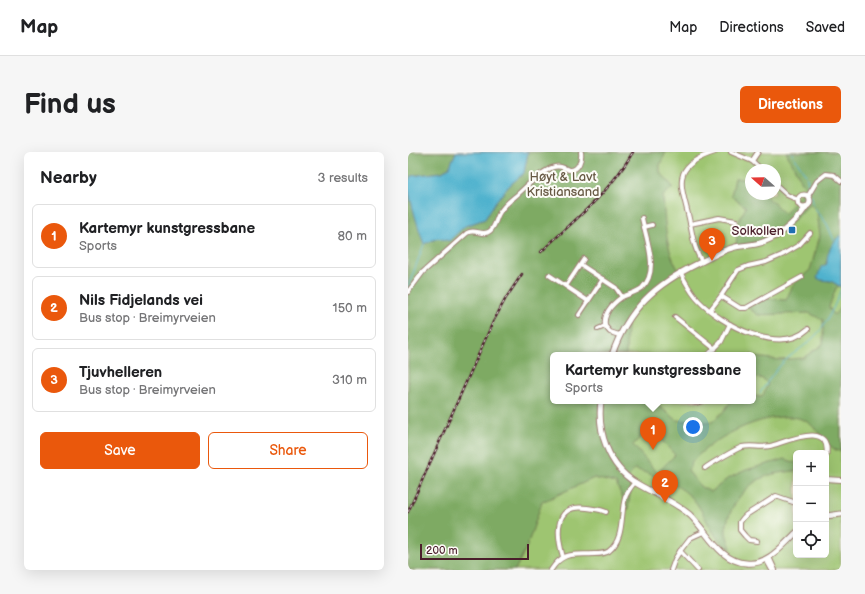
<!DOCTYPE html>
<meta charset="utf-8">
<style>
:root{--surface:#fff;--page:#f6f6f6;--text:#202124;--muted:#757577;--line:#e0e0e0;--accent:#ea580c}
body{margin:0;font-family:"Balsamiq Sans",sans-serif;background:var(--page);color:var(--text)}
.controls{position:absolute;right:12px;bottom:12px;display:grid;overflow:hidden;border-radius:6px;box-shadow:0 4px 16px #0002}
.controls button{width:36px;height:36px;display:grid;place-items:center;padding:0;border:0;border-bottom:1px solid var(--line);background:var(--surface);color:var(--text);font:20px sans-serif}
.compass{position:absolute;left:337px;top:12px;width:36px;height:36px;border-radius:50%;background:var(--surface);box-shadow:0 4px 16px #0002;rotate:290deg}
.scale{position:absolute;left:12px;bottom:10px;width:109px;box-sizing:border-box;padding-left:4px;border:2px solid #4a1f2b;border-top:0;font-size:11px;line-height:14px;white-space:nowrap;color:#4a1f2b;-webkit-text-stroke:3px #fdfcf7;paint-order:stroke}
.you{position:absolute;left:285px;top:275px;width:14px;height:14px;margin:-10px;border:3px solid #fff;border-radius:50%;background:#1a73e8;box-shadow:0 0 0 6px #1a73e833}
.badge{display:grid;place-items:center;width:26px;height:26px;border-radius:50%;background:var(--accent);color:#fff;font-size:13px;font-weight:700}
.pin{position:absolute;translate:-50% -33px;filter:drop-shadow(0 1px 2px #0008)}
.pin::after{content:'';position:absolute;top:21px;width:14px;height:12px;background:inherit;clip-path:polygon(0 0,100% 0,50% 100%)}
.popup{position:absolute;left:142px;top:200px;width:206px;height:52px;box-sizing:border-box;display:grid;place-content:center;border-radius:6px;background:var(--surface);filter:drop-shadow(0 1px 3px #0005);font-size:13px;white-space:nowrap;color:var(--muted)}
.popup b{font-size:15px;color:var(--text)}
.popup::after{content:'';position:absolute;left:50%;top:100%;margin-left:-8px;border:8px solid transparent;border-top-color:var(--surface)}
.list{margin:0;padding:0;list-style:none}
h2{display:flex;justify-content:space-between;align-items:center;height:52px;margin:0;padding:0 16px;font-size:17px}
h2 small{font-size:13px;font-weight:400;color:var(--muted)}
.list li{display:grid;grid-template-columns:26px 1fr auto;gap:12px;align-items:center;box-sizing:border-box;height:64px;margin:0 8px 8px;padding:0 8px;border:1px solid var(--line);border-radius:6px}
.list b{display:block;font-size:15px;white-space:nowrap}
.list p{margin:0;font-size:13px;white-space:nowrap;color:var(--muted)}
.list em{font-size:13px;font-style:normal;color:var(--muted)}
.actions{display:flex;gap:8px;padding:12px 16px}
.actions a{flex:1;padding:9px 0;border:1px solid var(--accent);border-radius:6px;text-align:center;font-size:14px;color:var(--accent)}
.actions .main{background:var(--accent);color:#fff}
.icon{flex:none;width:22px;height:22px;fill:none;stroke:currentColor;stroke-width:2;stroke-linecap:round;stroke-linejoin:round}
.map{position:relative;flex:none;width:433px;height:418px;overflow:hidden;border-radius:6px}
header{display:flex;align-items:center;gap:24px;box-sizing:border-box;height:56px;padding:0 20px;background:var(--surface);border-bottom:1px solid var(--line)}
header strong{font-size:19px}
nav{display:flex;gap:22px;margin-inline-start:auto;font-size:14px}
.intro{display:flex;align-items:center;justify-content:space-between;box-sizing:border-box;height:96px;padding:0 24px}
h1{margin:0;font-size:28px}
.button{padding:10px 18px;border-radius:6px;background:var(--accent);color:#fff;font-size:14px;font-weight:700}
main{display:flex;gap:24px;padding:0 24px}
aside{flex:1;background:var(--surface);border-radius:6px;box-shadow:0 4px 16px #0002}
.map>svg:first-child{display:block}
</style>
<header>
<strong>Map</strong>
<nav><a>Map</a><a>Directions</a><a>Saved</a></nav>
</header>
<div class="intro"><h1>Find us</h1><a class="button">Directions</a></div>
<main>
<aside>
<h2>Nearby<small>3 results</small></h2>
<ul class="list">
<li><span class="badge">1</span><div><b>Kartemyr kunstgressbane</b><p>Sports</p></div><em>80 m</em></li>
<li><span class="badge">2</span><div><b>Nils Fidjelands vei</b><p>Bus stop · Breimyrveien</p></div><em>150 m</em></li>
<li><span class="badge">3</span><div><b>Tjuvhelleren</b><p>Bus stop · Breimyrveien</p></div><em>310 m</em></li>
</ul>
<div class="actions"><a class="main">Save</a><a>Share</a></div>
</aside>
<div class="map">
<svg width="433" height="418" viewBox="0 0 433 418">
<rect width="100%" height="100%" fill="#fdfcf7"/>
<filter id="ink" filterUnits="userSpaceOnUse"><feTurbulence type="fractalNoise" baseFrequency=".025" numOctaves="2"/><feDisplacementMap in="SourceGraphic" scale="8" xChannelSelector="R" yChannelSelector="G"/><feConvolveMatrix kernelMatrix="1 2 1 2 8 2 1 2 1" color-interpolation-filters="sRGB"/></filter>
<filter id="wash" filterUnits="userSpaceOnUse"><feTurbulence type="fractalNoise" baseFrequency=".012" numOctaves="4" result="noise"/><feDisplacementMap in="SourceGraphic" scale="16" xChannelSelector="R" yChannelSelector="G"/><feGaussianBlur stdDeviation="0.9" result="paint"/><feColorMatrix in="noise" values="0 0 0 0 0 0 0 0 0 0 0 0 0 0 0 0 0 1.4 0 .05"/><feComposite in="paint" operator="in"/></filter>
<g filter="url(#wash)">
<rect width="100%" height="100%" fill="#f1dbbb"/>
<!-- green -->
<path fill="#9ec571" stroke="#74724e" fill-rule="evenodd" d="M0 0H433V418H0ZM343 18H367V42H343ZM145 203H345V249H145ZM388 301H418V403H388Z"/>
<!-- forest -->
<g fill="#7eaa63" stroke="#646447" fill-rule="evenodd">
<polygon points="0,0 48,0 41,16 34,20 3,24 0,29"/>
<path d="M120 0H258L252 13V20L265 35 255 44C257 69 257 99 272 120L241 142 219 169 218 203H145V249H247L248 252 269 268 292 270H304L316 259 323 249H345V239L346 244 354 245 360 232 355 227 345 224V206L347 205 372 208 395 206 415 192V168L401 161 350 163 338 154 352 146 378 148 385 133 402 118 412 84 409 59 402 52 370 84 328 95 330 70 338 55 323 44 327 26 341 28 343 29V42H356L377 62 397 36 378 0H433V82C420 94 419 111 413 128L423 129 431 134 428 136 421 155 426 163 433 155V300C417 296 410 274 396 268 366 255 306 284 286 308 283 311 282 315 280 319L293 335 303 340 319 327 338 318 377 307 388 311V319C376 320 363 321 352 327 335 336 320 357 318 377 317 383 322 391 323 397 304 391 297 356 281 343 267 330 243 322 226 317L219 328 223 334 220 358 208 331 186 326 134 350 119 394 107 418H0V40L16 92 30 86 41 88 57 74 77 67 88 49 102 33 116 21ZM242 275 267 303 249 321 225 293Z"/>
</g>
<!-- water -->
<g fill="#4fb2ce" stroke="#4c687c">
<path d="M48 0H120L116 21 102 33 88 49 77 67 57 74 41 89 30 86 16 92C11 78 0 44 0 30 0 29 3 25 3 24L34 20 41 16Z"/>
<path d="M433 82V135L423 129 413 128 409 126 413 115 419 112C418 100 425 90 433 82Z"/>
</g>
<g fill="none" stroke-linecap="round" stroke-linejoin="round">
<!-- stream -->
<g stroke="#4fb2ce" stroke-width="1">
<polyline points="383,0 398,23 402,38"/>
<polyline points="403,43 406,55 419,72 426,88"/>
<polyline points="0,135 16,92"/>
<path d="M352 241C361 228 369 215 381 205 393 196 405 188 414 176 422 164 428 151 433 137"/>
</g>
</g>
</g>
<g filter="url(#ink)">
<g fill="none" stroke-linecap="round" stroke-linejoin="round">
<!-- minor casing -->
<g stroke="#9e7d73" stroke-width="6">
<g id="minor">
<polyline points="323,0 344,9 354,18"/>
<polyline points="344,9 350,0"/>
<polyline points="367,32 379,43 390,48"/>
<polyline points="400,44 409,29 418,22 426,23 433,29"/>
<polyline points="282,72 311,66 328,69"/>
<polyline points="236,75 244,73"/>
<path d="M294 110C286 96 285 86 282 71 275 35 259 15 307 0"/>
<path d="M173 113 208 136 214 145C204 152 195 161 197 174"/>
<path d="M272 120C278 130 282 140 291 149 313 172 371 204 400 177"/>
<polyline points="141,123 180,149"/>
<polyline points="158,134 176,107"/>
<path d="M0 140 15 120 59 81C67 76 75 85 82 79 88 74 88 65 92 60 97 52 103 48 110 42 119 34 127 25 138 19 143 15 150 13 156 16 157 16 160 18 161 18 171 19 174 7 173 0"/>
<polyline points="313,144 332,156 338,156 394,125"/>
<path d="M214 145C221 142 229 140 234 136 252 119 238 87 234 66"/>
<polyline points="302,158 313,144 330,118 340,114 358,110 374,103 391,93 402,81"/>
<polyline points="171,163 195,127"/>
<polyline points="267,165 307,197"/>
<polyline points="190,177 197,174 202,180 211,183"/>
<polyline points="300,203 313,190 322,172"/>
<polyline points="281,249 287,251 295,249"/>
<path d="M297 316C302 312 328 297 334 295 343 293 353 296 362 294 378 290 425 267 418 305"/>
<polyline points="418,327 433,328"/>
<polyline points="349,389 341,388 337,384 332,378 332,370 335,366 338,363 368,344 388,351"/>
<polyline points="272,399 282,386 293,381"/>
<path d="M155 405C148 381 146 351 179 356 185 357 193 357 198 360"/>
<polyline points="361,405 367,418"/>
<polyline points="358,407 364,418"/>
<path d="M143 418C155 399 166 403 186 402 192 402 197 402 201 399 217 386 212 363 217 346 219 340 223 335 227 330"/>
<polyline points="263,418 267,407 272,399 290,418"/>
</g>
</g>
<!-- tertiary casing -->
<g stroke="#9e7d73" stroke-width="7">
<g id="tertiary">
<circle cx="396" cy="49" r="6"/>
<path d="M204 203C220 156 248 132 291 111 302 106 312 99 324 96 332 93 340 94 348 92 368 88 387 71 398 55"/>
<path d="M193 249C189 279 200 314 228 331 246 342 266 349 282 363 300 380 311 409 338 411 359 414 374 394 388 381"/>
<polyline points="418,364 433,362"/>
</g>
</g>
<!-- minor -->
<use href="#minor" stroke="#fff" stroke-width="4"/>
<!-- tertiary -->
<use href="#tertiary" stroke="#fff" stroke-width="5"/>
<!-- rail casing -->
<g stroke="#4a1f2b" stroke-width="2.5">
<g id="rail">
<path d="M133 100C168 66 200 43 225 0"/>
<polyline points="0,360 85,170 98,146 114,122"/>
</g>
</g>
<!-- rail -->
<use href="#rail" stroke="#fdfcf7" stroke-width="1" stroke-dasharray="3" stroke-linecap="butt"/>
</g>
</g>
<!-- markers -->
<rect fill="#1f6fb2" stroke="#fdfcf7" stroke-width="1.5" x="380" y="74" width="8" height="8" rx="2"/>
<g text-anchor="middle" stroke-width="4" stroke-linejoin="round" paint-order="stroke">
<!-- park labels -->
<g font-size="13" fill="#675944" stroke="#fdfcf7">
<text x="155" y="29">Høyt &amp; Lavt<tspan x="155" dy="15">Kristiansand</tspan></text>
</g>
<!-- poi labels -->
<g font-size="13" fill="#4a1f2b" stroke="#fdfcf7" text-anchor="end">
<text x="376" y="83">Solkollen</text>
</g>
</g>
</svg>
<div class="controls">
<button>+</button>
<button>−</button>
<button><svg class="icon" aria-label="locate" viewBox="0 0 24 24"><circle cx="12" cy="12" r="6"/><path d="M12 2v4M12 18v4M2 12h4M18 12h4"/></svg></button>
</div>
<svg class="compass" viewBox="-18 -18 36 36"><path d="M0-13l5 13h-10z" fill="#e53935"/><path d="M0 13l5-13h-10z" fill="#757577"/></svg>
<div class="scale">200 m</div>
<div class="you"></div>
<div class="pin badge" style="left:245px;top:298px">1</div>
<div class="popup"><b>Kartemyr kunstgressbane</b>Sports</div>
<div class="pin badge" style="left:257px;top:351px">2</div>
<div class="pin badge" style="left:304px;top:109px">3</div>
</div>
</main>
